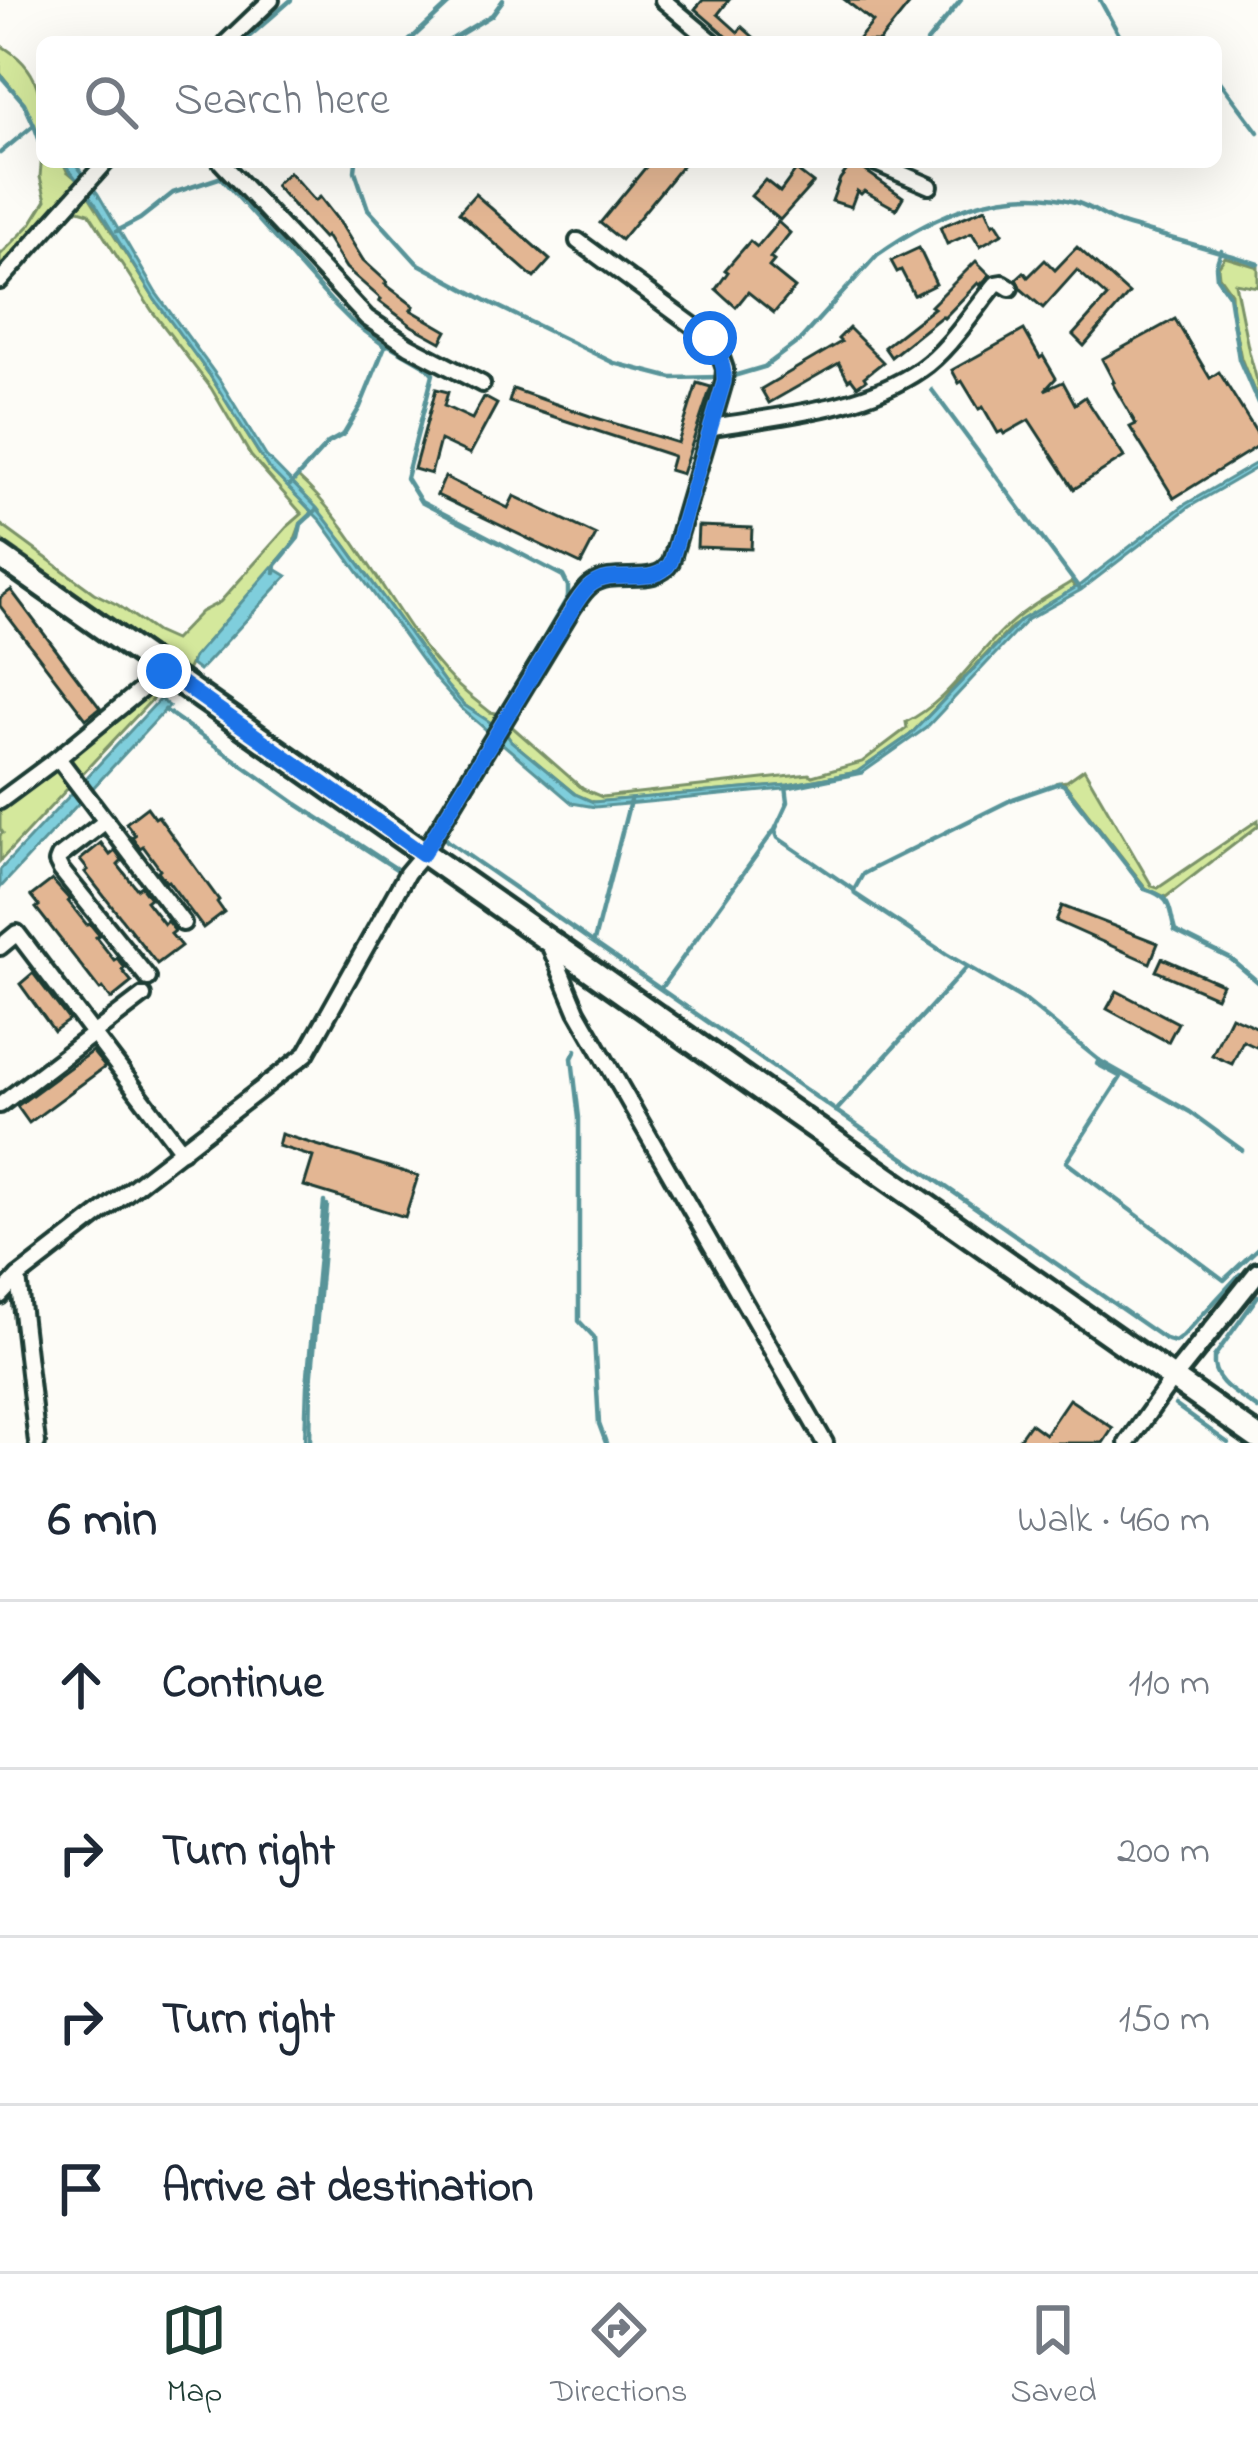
<!DOCTYPE html>
<meta charset="utf-8">
<style>
:root{--surface:#fff;--page:#f6f6f7;--text:#1f2937;--muted:#747a83;--line:#e0e1e3;--accent:#1f3d34}
body{margin:0;font-family:"Indie Flower",sans-serif;background:var(--page);color:var(--text)}
.stop{position:absolute;width:36px;height:36px;margin:-27px;border:9px solid #1a73e8;border-radius:50%;background:#fff}
.stop.end{background:#1a73e8;border-color:#fff;box-shadow:0 3px 12px #0008}
.list{margin:0;padding:0;list-style:none}
h2{display:flex;justify-content:space-between;align-items:center;height:156px;margin:0;padding:0 48px;font-size:51px}
h2 small{font-size:39px;font-weight:400;color:var(--muted)}
.list li{display:grid;grid-template-columns:78px 1fr auto;gap:36px;align-items:center;box-sizing:border-box;height:168px;padding:0 48px;border-top:3px solid var(--line)}
.list b{display:block;font-size:45px;white-space:nowrap}
.list em{font-size:39px;font-style:normal;color:var(--muted)}
.icon{flex:none;width:66px;height:66px;fill:none;stroke:currentColor;stroke-width:2;stroke-linecap:round;stroke-linejoin:round}
.map{position:relative;flex:none;width:1258px;height:1443px;overflow:hidden}
.search{position:absolute;background:var(--surface);box-shadow:0 12px 48px #0002;left:36px;right:36px;top:36px;height:132px;display:flex;align-items:center;gap:30px;box-sizing:border-box;padding:0 42px;border-radius:18px;color:var(--muted);font-size:45px}
.sheet{height:828px;background:var(--surface)}
nav{display:flex;justify-content:space-around;align-items:center;box-sizing:border-box;height:168px;border-top:3px solid var(--line);background:var(--surface);font-size:33px;color:var(--muted)}
nav a{display:grid;justify-items:center;gap:6px}
nav .on{color:var(--accent)}
.map>svg:first-child{display:block}
</style>
<div class="map">
<svg width="1258" height="1443" viewBox="0 0 1258 1443">
<rect width="100%" height="100%" fill="#fdfcf7"/>
<filter id="ink" filterUnits="userSpaceOnUse"><feTurbulence type="fractalNoise" baseFrequency=".00833" numOctaves="2"/><feDisplacementMap in="SourceGraphic" scale="24" xChannelSelector="R" yChannelSelector="G"/><feConvolveMatrix kernelMatrix="1 2 1 2 8 2 1 2 1" color-interpolation-filters="sRGB"/></filter>
<g filter="url(#ink)">
<!-- green -->
<g fill="#d4e89c" stroke="#7a9268" stroke-width="3">
<path d="M0 45C43 69 42 100 42 144L24 103 0 73Z"/>
<polygon points="42,153 42,162 63,162 67,171 79,181 0,271 0,255 31,224 46,200 40,177"/>
<polygon points="87,193 155,300 209,374 259,454 311,511 311,516 301,523 293,544 193,658 187,671 0,539 0,524 94,593 118,605 156,632 174,640 201,612 220,602 287,527 302,514 251,456 211,388 152,311 89,213 79,210 72,211"/>
<polygon points="1225,257 1258,267 1258,287 1235,283 1249,352 1258,384 1258,401 1241,358 1232,313 1231,293 1219,276 1218,267"/>
<path d="M298 477C363 535 393 620 453 681 464 692 478 702 490 712L496 713 492 724 464 705 447 686 344 543 292 484Z"/>
<path d="M1071 582 1076 588 1012 627 910 735 857 772 788 785 594 802 575 794 511 741 505 732 509 724 583 789 602 797 809 774 812 776 862 762 907 728 906 722C946 703 971 661 1002 631 1023 610 1047 597 1071 582Z"/>
<polygon points="155,687 160,691 78,778 67,761 69,756"/>
<polygon points="1084,769 1152,886 1158,888 1258,820 1258,826 1166,897 1146,888 1065,784 1060,782 1067,781"/>
<polygon points="50,770 59,771 70,786 0,861 0,835 3,833 0,829 0,810"/>
</g>
<!-- water -->
<g fill="#7fcedc" stroke="#599499" stroke-width="3">
<polygon points="63,162 74,162 98,194 156,293 219,379 266,456 317,508 344,543 447,686 464,705 505,732 511,741 575,794 593,802 788,785 857,772 910,735 1021,620 1080,585 1184,505 1258,462 1258,467 1189,507 1081,590 1027,620 926,728 862,773 784,789 595,807 572,803 463,710 436,680 321,521 267,466 209,374 155,300 95,203"/>
<polygon points="272,567 287,576 199,671 191,665 193,658"/>
<polygon points="160,699 169,706 0,888 0,870"/>
</g>
<g fill="none" stroke-linecap="round" stroke-linejoin="round">
<!-- stream -->
<g stroke="#599499" stroke-width="4.5">
<polyline points="1100,0 1123,42"/>
<polyline points="243,42 291,0"/>
<polyline points="408,42 453,0"/>
<polyline points="447,42 492,15 503,0"/>
<polyline points="927,42 961,0"/>
<polyline points="0,75 24,103 34,125"/>
<polyline points="1216,76 1258,132"/>
<polyline points="0,153 34,125 42,147"/>
<polyline points="356,162 355,171 368,209 417,263 487,301 614,363 672,378 719,377"/>
<polyline points="221,178 331,301 351,321 385,346 389,345 427,367 433,374 406,478 421,502 563,576 568,586 568,597 492,726"/>
<polyline points="117,231 140,219 173,193 222,177"/>
<polyline points="1221,251 1216,266 1217,278 1229,295 1239,359 1258,403"/>
<path d="M730 377 764 367 799 341 877 255C933 215 1006 182 1075 202 1093 207 1107 220 1125 225 1169 238 1214 249 1258 264"/>
<polyline points="932,390 1079,588"/>
<polyline points="290,485 328,443 344,434 360,407 385,346"/>
<polyline points="275,573 276,565 298,538 301,524 316,510"/>
<polyline points="165,710 297,804 398,870"/>
<polyline points="786,786 788,802 775,830 778,838 854,890 855,894 946,954 1026,1001 1100,1061 1190,1112 1242,1150"/>
<polyline points="459,807 444,837 447,841 1165,1339 1175,1342 1183,1336 1240,1274 1248,1278"/>
<path d="M854 890 863 874 876 867 1013 799 1059 783 1064 785 1145 889C1174 898 1168 908 1175 931L1231 959 1258 982"/>
<polyline points="594,941 630,801"/>
<polyline points="661,988 773,832"/>
<polyline points="576,1050 572,1058 579,1118 579,1321 594,1337 599,1424 606,1443"/>
<polyline points="1099,1060 1097,1064 1121,1077 1066,1162 1224,1280 1258,1248"/>
<polyline points="836,1111 965,969"/>
<path d="M1258 1296 1214 1357C1211 1383 1239 1395 1258 1409"/>
<polyline points="1175,1405 1228,1443"/>
<polyline points="305,1443 307,1386 324,1202"/>
<polyline points="310,1443 311,1384 327,1205"/>
</g>
</g>
<!-- building -->
<g fill="#e3b693" stroke="#1f3d34" stroke-width="3">
<polygon points="703,0 729,0 718,14 738,32 742,27 759,42 729,42 731,40 695,9"/>
<polygon points="845,0 913,0 879,42 856,42 873,22"/>
<polygon points="650,162 685,162 621,240 600,223"/>
<polygon points="853,162 903,197 896,209 864,191 861,194 857,191 851,207 832,201 840,179"/>
<polygon points="796,170 813,183 780,220 751,196 765,180 780,192"/>
<polygon points="289,172 315,201 320,197 341,224 363,260 387,282 385,284 414,306 411,310 447,331 441,342 412,326 379,301 381,299 346,268 326,236 323,238 275,185"/>
<polygon points="475,194 550,260 534,278 459,212"/>
<polygon points="986,208 993,224 996,222 1003,233 980,246 972,233 947,244 940,227"/>
<polygon points="778,222 790,233 770,258 774,261 769,267 795,288 774,313 748,292 736,307 716,289 728,272 725,270 750,241 757,247"/>
<polygon points="1077,247 1129,294 1084,346 1073,335 1107,297 1077,270 1043,308 1021,289 1016,279 1024,272 1028,277 1045,260 1055,270"/>
<polygon points="919,248 936,284 914,295 901,270 897,272 891,261"/>
<polygon points="976,261 990,275 980,285 978,283 944,318 942,316 891,357 884,347 934,308 931,306"/>
<polygon points="1175,319 1210,378 1219,372 1258,435 1258,446 1174,498 1130,427 1136,424 1112,383 1114,382 1102,359"/>
<polygon points="849,328 883,362 864,377 866,380 857,386 851,378 848,380 839,363 769,403 761,389 841,342 838,339"/>
<polygon points="1024,330 1040,358 1043,356 1056,378 1045,390 1063,382 1075,404 1085,397 1124,457 1074,489 1029,420 1004,434 1002,431 998,433 983,407 979,409 962,381 959,383 952,370"/>
<polygon points="697,383 711,387 682,474 669,470 673,456 509,402 513,389 590,416 678,443"/>
<polygon points="436,389 448,392 444,406 472,419 484,397 497,404 470,454 440,440 431,474 414,469"/>
<polygon points="445,477 508,508 514,496 596,535 581,564 437,495"/>
<polygon points="698,526 752,528 751,549 697,547"/>
<polygon points="11,590 100,708 86,719 0,606 0,598"/>
<polygon points="147,807 155,818 158,816 219,900 217,902 224,912 203,928 168,881 166,882 158,871 160,869 143,846 140,848 132,837 135,835 126,823"/>
<polygon points="101,843 110,855 115,851 122,861 118,865 137,889 141,886 150,898 146,901 164,924 167,921 175,931 171,934 181,946 157,964 85,872 88,870 80,860"/>
<polygon points="52,880 70,900 68,901 87,925 90,924 99,935 96,937 114,960 117,958 125,968 122,970 132,982 111,999 103,988 100,990 36,908 39,906 31,896"/>
<polygon points="1062,906 1158,943 1150,963 1056,921"/>
<polygon points="1162,958 1222,984 1216,997 1156,971"/>
<polygon points="33,973 69,1020 54,1031 20,984"/>
<polygon points="1117,991 1178,1023 1168,1042 1107,1009"/>
<polygon points="1231,1016 1258,1028 1258,1048 1243,1041 1232,1064 1212,1055"/>
<polygon points="92,1051 105,1067 29,1123 17,1106"/>
<polygon points="281,1134 418,1176 405,1217 304,1186 313,1157 278,1146"/>
<polygon points="1069,1399 1113,1428 1103,1443 1016,1443 1030,1423 1045,1434"/>
</g>
<g fill="none" stroke-linecap="round" stroke-linejoin="round">
<!-- minor casing -->
<g stroke="#1f3d34" stroke-width="22">
<g id="minor">
<polyline points="663,0 713,42"/>
<polyline points="227,42 271,0"/>
<polyline points="221,162 367,318 409,346 482,384"/>
<polyline points="874,162 930,186"/>
<polyline points="0,281 106,162"/>
<path d="M713 427C781 415 862 410 921 369 949 350 974 310 996 284L1002 283 1010 288"/>
<polyline points="58,758 183,923"/>
<polyline points="0,801 58,758 164,671"/>
<polyline points="106,821 59,857 57,862 61,870 148,978"/>
<polyline points="549,944 577,1011 825,1443"/>
<polyline points="0,947 17,933 182,1151"/>
<polyline points="0,1105 143,996"/>
<polyline points="0,1296 18,1277"/>
<path d="M37 1443 18 1277 306 1054 407 873 423 854 573 607C578 600 584 590 591 585 615 567 655 589 671 562L724 382 725 369 718 349 710 338 578 241"/>
<polyline points="1127,1443 1174,1377"/>
</g>
</g>
<!-- tertiary casing -->
<g stroke="#1f3d34" stroke-width="26">
<polyline id="tertiary" points="1174,1377 1258,1272"/>
</g>
<!-- primary casing -->
<g stroke="#1f3d34" stroke-width="30">
<polyline id="primary" points="0,556 1258,1438"/>
</g>
<!-- minor -->
<use href="#minor" stroke="#fdfcf7" stroke-width="14"/>
<!-- tertiary -->
<use href="#tertiary" stroke="#fdfcf7" stroke-width="16"/>
<!-- primary -->
<use href="#primary" stroke="#fdfcf7" stroke-width="21"/>
</g>
</g>
<g fill="none" stroke-linecap="round" stroke-linejoin="round" filter="url(#ink)">
<!-- route -->
<path stroke="#1a73e8" stroke-width="15" d="M164 671 423 854 573 608C578 600 584 590 591 585 615 567 655 589 671 562L724 382C725 365 720 352 710 338"/>
</g>
</svg>
<div class="stop" style="left:710px;top:338px"></div>
<div class="stop end" style="left:164px;top:671px"></div>
<div class="search"><svg class="icon" aria-label="search" viewBox="0 0 24 24"><circle cx="10" cy="10" r="6"/><path d="M15 15l6 6"/></svg>Search here</div>
</div>
<section class="sheet">
<h2>6 min<small>Walk · 460 m</small></h2>
<ul class="list">
<li><svg class="icon" aria-label="ahead" viewBox="0 0 24 24"><path d="M12 20V5M6 11l6-6 6 6"/></svg><div><b>Continue</b></div><em>110 m</em></li>
<li><svg class="icon" aria-label="right" viewBox="0 0 24 24"><path d="M7 20v-9h11M14 6l5 5-5 5"/></svg><div><b>Turn right</b></div><em>200 m</em></li>
<li><svg class="icon" aria-label="right" viewBox="0 0 24 24"><path d="M7 20v-9h11M14 6l5 5-5 5"/></svg><div><b>Turn right</b></div><em>150 m</em></li>
<li><svg class="icon" aria-label="arrive" viewBox="0 0 24 24"><path d="M6 21V4h12l-3 4 3 4H6"/></svg><div><b>Arrive at destination</b></div></li>
</ul>
</section>
<nav>
<a class="on"><svg class="icon" aria-label="map" viewBox="0 0 24 24"><path d="M3 6l6-2 6 2 6-2v14l-6 2-6-2-6 2zM9 4v14M15 6v14"/></svg>Map</a>
<a><svg class="icon" aria-label="directions" viewBox="0 0 24 24"><path d="M12 3l9 9-9 9-9-9zM9 14v-3h6M13 9l2 2-2 2"/></svg>Directions</a>
<a><svg class="icon" aria-label="saved" viewBox="0 0 24 24"><path d="M7 4h10v16l-5-4-5 4z"/></svg>Saved</a>
</nav>
